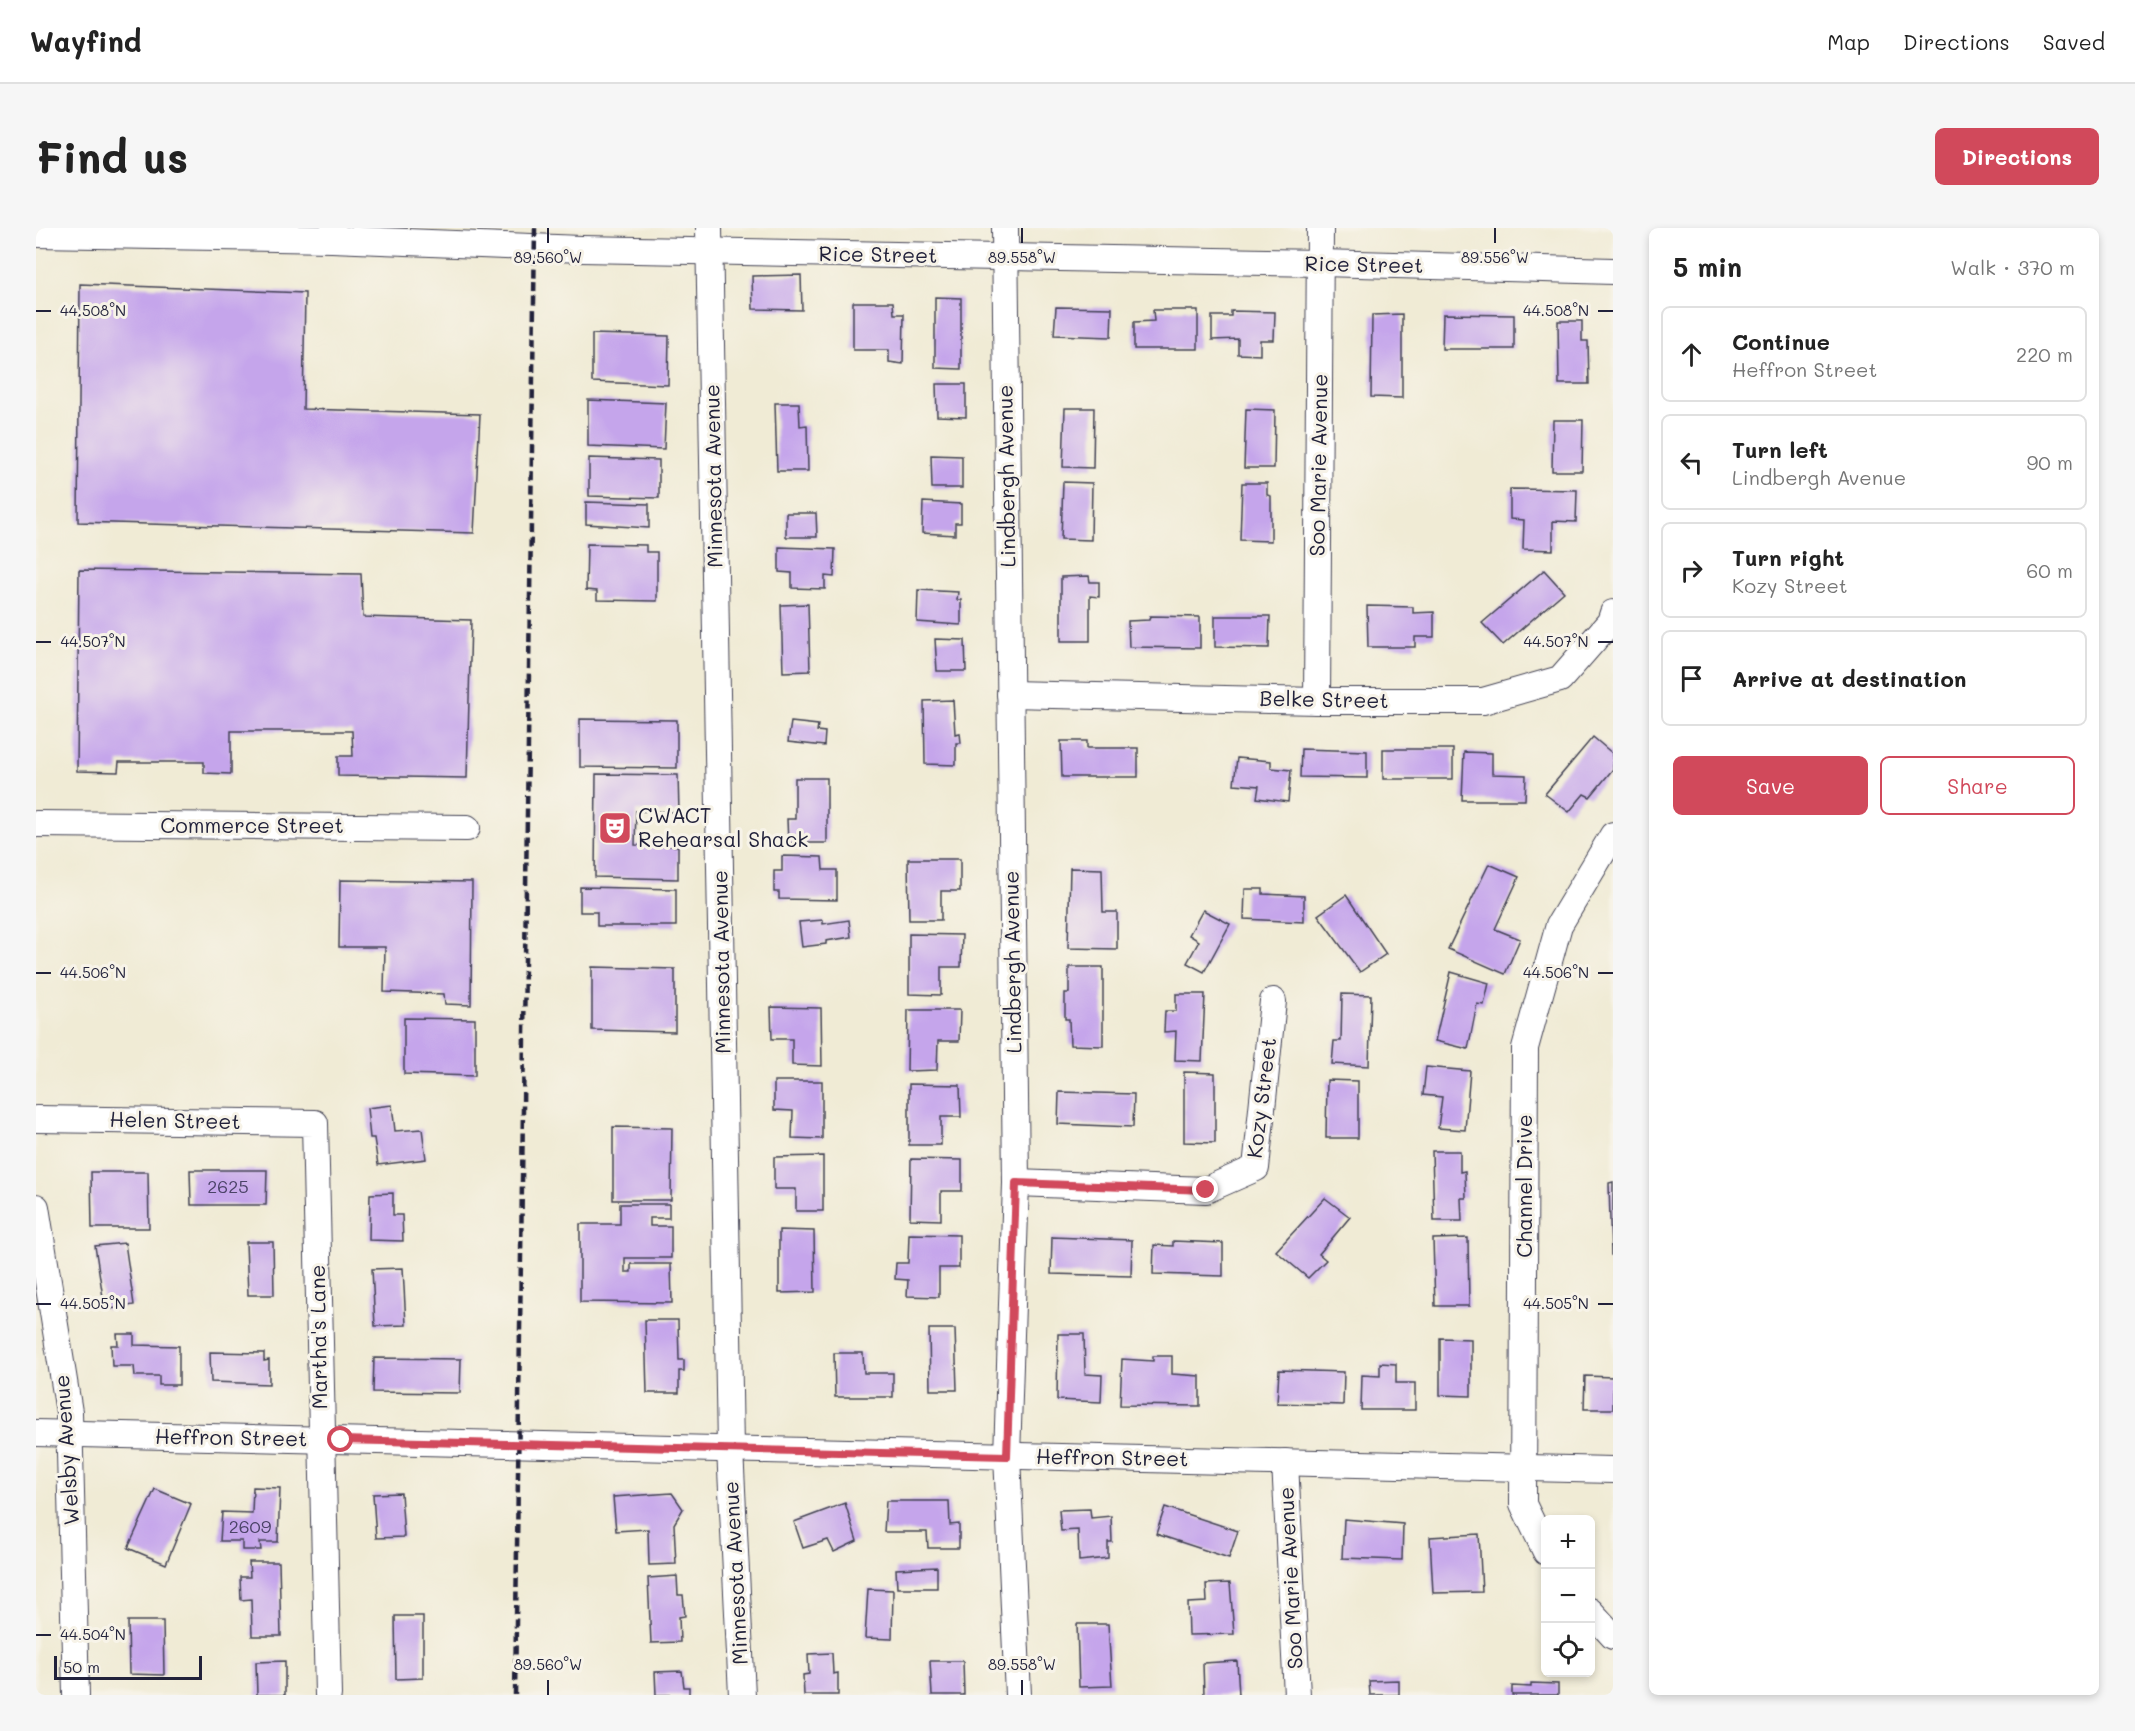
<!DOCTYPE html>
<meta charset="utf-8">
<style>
:root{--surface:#fff;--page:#f6f6f6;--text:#222;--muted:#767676;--line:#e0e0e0;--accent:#d1495b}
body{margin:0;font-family:Mali,sans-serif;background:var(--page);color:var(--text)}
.controls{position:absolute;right:18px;bottom:18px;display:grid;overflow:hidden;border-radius:9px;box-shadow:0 3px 9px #0003}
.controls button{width:54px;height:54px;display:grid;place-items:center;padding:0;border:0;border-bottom:2px solid var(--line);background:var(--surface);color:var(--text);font:30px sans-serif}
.scale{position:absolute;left:18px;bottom:15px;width:148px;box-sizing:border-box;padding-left:6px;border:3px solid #22223b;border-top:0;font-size:16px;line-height:21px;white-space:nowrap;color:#22223b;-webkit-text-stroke:4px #f7f3e8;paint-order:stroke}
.stop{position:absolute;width:18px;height:18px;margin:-14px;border:4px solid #d1495b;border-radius:50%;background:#fff}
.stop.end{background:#d1495b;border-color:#fff;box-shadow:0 2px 6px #0008}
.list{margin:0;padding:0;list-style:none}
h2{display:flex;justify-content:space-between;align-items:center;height:78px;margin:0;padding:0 24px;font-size:26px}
h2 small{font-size:20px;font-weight:400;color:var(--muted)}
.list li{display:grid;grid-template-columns:39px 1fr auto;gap:18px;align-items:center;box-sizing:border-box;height:96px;margin:0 12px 12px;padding:0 12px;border:2px solid var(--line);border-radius:9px}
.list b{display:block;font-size:22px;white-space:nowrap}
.list p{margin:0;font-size:20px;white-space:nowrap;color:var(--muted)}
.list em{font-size:20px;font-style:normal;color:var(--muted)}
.actions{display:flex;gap:12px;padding:18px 24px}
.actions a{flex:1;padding:14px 0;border:2px solid var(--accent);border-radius:9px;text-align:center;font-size:21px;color:var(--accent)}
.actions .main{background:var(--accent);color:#fff}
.icon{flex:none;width:33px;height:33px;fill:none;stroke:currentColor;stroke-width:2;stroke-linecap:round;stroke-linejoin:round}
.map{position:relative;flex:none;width:1577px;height:1467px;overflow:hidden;border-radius:9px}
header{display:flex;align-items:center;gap:36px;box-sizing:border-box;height:84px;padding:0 30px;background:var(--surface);border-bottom:2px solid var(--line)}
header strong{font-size:28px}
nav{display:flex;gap:33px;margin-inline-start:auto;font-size:21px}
.intro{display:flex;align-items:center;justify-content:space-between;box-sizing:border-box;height:144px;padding:0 36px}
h1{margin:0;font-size:42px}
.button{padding:15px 27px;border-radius:9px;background:var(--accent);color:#fff;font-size:21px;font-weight:700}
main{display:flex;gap:36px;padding:0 36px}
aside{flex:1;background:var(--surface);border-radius:9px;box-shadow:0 3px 9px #0003}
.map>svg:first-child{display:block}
</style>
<header>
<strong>Wayfind</strong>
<nav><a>Map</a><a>Directions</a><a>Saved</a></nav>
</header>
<div class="intro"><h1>Find us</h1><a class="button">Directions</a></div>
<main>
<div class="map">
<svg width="1577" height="1467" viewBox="0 0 1577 1467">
<rect width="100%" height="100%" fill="#f7f3e8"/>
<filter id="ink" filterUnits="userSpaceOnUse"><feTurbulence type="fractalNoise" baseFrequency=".0167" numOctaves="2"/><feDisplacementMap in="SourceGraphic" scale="12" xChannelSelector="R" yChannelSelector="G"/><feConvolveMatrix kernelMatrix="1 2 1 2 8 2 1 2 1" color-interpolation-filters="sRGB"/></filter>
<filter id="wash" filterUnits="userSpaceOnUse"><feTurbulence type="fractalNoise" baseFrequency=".008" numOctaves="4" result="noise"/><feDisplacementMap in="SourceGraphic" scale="24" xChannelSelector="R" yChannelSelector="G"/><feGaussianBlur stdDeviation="1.35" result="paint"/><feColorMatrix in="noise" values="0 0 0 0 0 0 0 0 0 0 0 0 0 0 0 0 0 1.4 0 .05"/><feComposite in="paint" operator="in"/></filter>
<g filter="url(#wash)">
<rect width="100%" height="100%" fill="#f0ebd5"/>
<g id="blocks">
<!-- building -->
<g fill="#c5a5eb">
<polygon points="765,47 766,82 717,81 716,48"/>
<polygon points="44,56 269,65 267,181 444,186 438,305 42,294"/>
<polygon points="899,69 925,70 925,141 899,140"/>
<polygon points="817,74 857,74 858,86 868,86 867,136 853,134 853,122 817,122"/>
<polygon points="1020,79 1076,80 1075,109 1018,107"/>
<polygon points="1117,82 1162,82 1162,121 1098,121 1098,94 1118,93"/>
<polygon points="1195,83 1239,84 1238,112 1224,112 1224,127 1202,126 1202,111 1176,112 1176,88 1195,88"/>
<polygon points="1366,86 1366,170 1335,169 1336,87"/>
<polygon points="1407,86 1478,87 1478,121 1406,121"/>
<polygon points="1522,93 1546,93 1546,113 1552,113 1553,156 1523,156"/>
<polygon points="556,106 633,108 632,157 556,154"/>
<polygon points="900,156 930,156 930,189 901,188"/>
<polygon points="552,172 630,175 628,221 552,218"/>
<polygon points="739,175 763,175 764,198 771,197 772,243 741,243"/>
<polygon points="1029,180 1058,180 1057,240 1027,239"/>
<polygon points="1210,181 1239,182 1238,240 1208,240"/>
<polygon points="1517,192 1547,192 1546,243 1516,243"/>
<polygon points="895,227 926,228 926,260 896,260"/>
<polygon points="553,230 623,232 623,270 553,268"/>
<polygon points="1027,254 1056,255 1055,312 1025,311"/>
<polygon points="1206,255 1231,255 1231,267 1235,268 1235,313 1204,312"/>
<polygon points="1474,261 1541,262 1540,294 1517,293 1517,322 1487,321 1488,292 1474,291"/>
<polygon points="550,274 613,276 613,300 550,296"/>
<polygon points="887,274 925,276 925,295 919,295 919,307 886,305"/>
<polygon points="750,285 780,285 781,309 750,309"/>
<polygon points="551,316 610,317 610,324 621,324 621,373 561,372 561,363 550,362"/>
<polygon points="743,319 799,321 798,349 789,348 789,361 756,360 756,345 743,344"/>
<polygon points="43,342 325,346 327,389 435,392 431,550 302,548 302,528 317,528 316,503 195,503 195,546 168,545 168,534 83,534 82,544 41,543"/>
<polygon points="1508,342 1528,364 1467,417 1446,395"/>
<polygon points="1053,348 1054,354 1063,354 1063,369 1054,368 1054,413 1025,413 1025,349"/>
<polygon points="882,362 922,364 921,372 925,372 925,397 881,394"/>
<polygon points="772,376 774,443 747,444 745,377"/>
<polygon points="1331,378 1377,379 1377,385 1398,384 1398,409 1379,409 1379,419 1332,419"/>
<polygon points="1114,388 1164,389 1164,420 1093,419 1092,393 1113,392"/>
<polygon points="1179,388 1234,388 1233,420 1179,419"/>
<polygon points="899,411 929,412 930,443 901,443"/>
<polygon points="917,472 919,506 924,505 925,515 920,515 920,537 889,536 888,473"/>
<polygon points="544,491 641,492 641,540 544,539"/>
<polygon points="755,494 782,497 781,503 789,504 788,518 752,514"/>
<polygon points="1557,509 1577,526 1577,541 1554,569 1548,566 1533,584 1509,566"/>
<polygon points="1025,513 1051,513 1051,520 1102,520 1102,549 1026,549"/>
<polygon points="1265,521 1331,523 1331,550 1264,549"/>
<rect x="1347" y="521" width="70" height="30"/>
<polygon points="1428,524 1456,525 1456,546 1490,547 1489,572 1426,572"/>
<polygon points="1201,530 1235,533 1235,540 1255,542 1252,574 1221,570 1223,558 1198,556"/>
<polygon points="560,546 642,547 643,584 600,583 599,617 642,618 642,651 559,649"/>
<polygon points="759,550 791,550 791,615 752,615 751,591 759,591"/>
<polygon points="746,628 786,629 787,642 801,642 801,672 743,671 743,664 738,664 738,643 746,643"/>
<polygon points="872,631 924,631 924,663 905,663 905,692 873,692"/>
<polygon points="1453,636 1483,649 1459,701 1484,711 1469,746 1412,721"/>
<polygon points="1034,640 1066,641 1067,684 1081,684 1081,721 1032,720"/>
<polygon points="304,652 436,654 435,777 409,776 408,766 348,764 349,719 303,719"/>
<polygon points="544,659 640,661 640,698 561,698 561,684 544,684"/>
<polygon points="1209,661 1227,661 1227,666 1268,668 1268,694 1208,691"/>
<polygon points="1310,667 1350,726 1324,744 1282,687"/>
<polygon points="1167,682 1194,696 1168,744 1151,735 1163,713 1153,707"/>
<polygon points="787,692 787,696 813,692 815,709 790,713 790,716 766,719 763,694"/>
<polygon points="873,706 926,707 925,739 905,739 905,767 873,766"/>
<polygon points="556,739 639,741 639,804 556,802"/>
<polygon points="1033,739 1067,739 1067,818 1034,817 1033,791 1029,791 1029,765 1033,765"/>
<polygon points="1415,744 1453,755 1448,777 1441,776 1432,821 1399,813"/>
<polygon points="1140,766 1169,766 1166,833 1139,832 1140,803 1128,804 1129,783 1140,783"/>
<polygon points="1306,766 1335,767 1333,838 1296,836 1298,813 1305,813"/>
<polygon points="735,779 785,780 786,838 756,837 756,811 736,811"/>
<polygon points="872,782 924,782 923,813 902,813 901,842 871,843"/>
<polygon points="368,790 439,791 439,848 368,846"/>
<polygon points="1390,839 1434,843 1429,902 1402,900 1406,869 1387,867"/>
<polygon points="1148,844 1179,845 1179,915 1148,914"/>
<polygon points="1291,852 1322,853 1322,910 1290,910"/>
<polygon points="738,853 786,853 786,911 756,910 757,883 738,882"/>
<polygon points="873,856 924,857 925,889 905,889 905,917 873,917"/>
<polygon points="1023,864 1098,866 1097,899 1022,896"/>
<polygon points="356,877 359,903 386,901 390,931 342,937 338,910 334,910 331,880"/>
<polygon points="577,899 636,900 635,972 577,972"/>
<polygon points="1396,923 1424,923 1424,944 1429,943 1430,970 1425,970 1426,993 1398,993"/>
<polygon points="787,928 787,983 760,983 760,961 738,961 738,929"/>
<polygon points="875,931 926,932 926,963 905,963 905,992 874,991"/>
<polygon points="154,942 231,942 230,977 155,977"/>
<polygon points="55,944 112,944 113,1000 56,1000"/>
<polygon points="1577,954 1577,1027 1575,1027 1573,955"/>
<polygon points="357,965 357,987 366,987 367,1013 333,1012 334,966"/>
<polygon points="1289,970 1314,989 1283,1026 1290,1032 1272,1050 1240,1023"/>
<polygon points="584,976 633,976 633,990 614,990 614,998 635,998 635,1030 589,1030 589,1044 595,1044 595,1036 635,1036 636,1075 544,1074 544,996 584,996"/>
<polygon points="743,1002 778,1003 779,1064 743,1065"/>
<polygon points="873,1006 923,1007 923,1040 903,1040 903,1069 871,1068 872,1052 859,1051 860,1035 872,1035"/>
<polygon points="1016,1009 1096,1012 1095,1048 1015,1046"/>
<polygon points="1432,1010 1433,1078 1399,1078 1397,1011"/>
<polygon points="1137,1013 1187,1015 1187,1048 1117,1046 1118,1017 1137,1018"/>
<polygon points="210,1014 237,1014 238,1067 212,1067"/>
<polygon points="89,1015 98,1077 69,1082 59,1018"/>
<polygon points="367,1040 370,1097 339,1098 336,1041"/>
<polygon points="609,1092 642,1092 643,1132 648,1132 648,1143 643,1143 643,1165 611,1165"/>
<polygon points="893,1101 919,1101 921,1162 894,1162"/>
<polygon points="81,1106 98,1106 98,1117 143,1118 143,1157 123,1157 123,1148 99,1148 98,1138 76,1138 75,1117 82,1117"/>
<polygon points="1022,1106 1048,1106 1049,1146 1066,1147 1065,1174 1021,1172"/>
<polygon points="1404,1110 1435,1111 1435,1168 1404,1167"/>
<polygon points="174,1124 228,1125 228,1133 233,1132 233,1156 175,1154"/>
<polygon points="798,1125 827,1125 828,1145 857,1145 857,1169 799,1169"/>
<polygon points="1117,1128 1136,1128 1136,1146 1164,1148 1164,1178 1084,1177 1086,1131 1117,1133"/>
<polygon points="338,1130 425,1131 424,1165 337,1164"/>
<polygon points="1344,1135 1360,1136 1360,1155 1379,1155 1379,1182 1325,1182 1326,1147 1344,1148"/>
<polygon points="1243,1142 1308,1144 1307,1177 1241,1175"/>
<polygon points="1549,1148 1577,1149 1577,1181 1548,1181"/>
<polygon points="217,1259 244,1260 242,1314 224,1314 225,1322 206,1322 206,1313 184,1313 186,1284 216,1285"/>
<polygon points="119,1261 155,1276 130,1336 92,1320"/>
<polygon points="365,1265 368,1309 340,1310 337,1266"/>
<polygon points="636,1265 647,1281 638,1296 640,1336 613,1337 612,1301 580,1303 577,1269"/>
<polygon points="850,1273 913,1273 914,1297 923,1296 923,1320 892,1320 891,1304 848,1304"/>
<polygon points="809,1275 821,1313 798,1324 792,1312 767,1320 758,1294"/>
<polygon points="1129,1279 1202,1303 1193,1330 1120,1306"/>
<polygon points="1054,1281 1055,1290 1075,1288 1076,1314 1072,1314 1072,1330 1043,1333 1042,1302 1025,1303 1023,1282"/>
<polygon points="1308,1291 1367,1296 1366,1332 1306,1330"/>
<polygon points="1443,1306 1446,1364 1397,1365 1394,1309"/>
<polygon points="213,1334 243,1334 245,1408 216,1408 215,1371 205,1372 204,1349 214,1349"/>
<polygon points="901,1339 901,1360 861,1360 860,1341"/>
<polygon points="641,1348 642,1367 647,1367 649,1388 643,1389 644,1414 615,1415 612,1350"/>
<polygon points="1194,1355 1198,1406 1153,1407 1152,1375 1171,1374 1170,1356"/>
<polygon points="832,1361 857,1362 856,1411 829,1410"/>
<polygon points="359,1388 387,1388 387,1450 360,1451"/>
<polygon points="92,1393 127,1393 128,1447 93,1446"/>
<polygon points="1041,1396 1072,1396 1076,1458 1043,1459"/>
<polygon points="796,1425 797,1446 802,1445 802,1467 768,1467 767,1447 773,1446 772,1426"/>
<polygon points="249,1433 249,1467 221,1467 220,1434"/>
<polygon points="894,1433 927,1433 928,1467 896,1467"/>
<polygon points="1201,1433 1203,1467 1168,1467 1167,1435"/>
<polygon points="646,1443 648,1459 653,1459 653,1467 620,1467 619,1444"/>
<polygon points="1363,1452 1363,1467 1334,1467 1333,1453"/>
<polygon points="1495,1455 1522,1456 1522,1467 1476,1467 1476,1458 1495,1459"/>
</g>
</g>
</g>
<g filter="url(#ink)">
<use href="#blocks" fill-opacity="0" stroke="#414052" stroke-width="1.5"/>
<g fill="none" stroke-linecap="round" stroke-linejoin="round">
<!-- minor casing -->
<g stroke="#414052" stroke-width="28">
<g id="minor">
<polyline points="673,0 694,1221 706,1467"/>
<polyline points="969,0 980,955 971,1228 982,1467"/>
<polyline points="0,6 296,11 545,21 1285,35 1577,43"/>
<polyline points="974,466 1281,473 1447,473 1524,451 1574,394 1577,385"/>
<polyline points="1281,473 1284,0"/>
<polyline points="0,596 431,600"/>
<polyline points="0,891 279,895 292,1467"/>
<polyline points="980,955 1170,962 1220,940 1237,773"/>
<polyline points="0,979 33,1184 40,1467"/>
<polyline points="0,1205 1577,1242"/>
<polyline points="1249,1234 1261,1467"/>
<polyline points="1510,1324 1487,1276 1489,820 1523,697 1577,607"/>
<polyline points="1554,1383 1577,1408"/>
</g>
</g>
<!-- minor -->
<use href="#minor" stroke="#fff" stroke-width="26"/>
<!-- rail -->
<polyline stroke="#22223b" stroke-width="4.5" stroke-dasharray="9 4.5" stroke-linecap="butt" points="479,1467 499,0"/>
</g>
</g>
<g fill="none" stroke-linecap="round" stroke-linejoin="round" filter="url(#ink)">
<!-- route -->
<polyline stroke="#d1495b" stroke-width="8" points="305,1212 971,1228 980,955 1170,962"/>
</g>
<!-- ticks -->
<path fill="none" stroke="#22223b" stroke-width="2" d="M512 0V15M986 0V15M1459 0V15M0 83H15M1562 83H1577M0 414H15M1562 414H1577M0 745H15M1562 745H1577M0 1076H15M1562 1076H1577M0 1407H15M512 1452V1467M986 1452V1467"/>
<!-- icons -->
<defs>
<g id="theatre-square" transform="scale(1.725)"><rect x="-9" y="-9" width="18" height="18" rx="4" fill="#d1495b" stroke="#f7f3e8"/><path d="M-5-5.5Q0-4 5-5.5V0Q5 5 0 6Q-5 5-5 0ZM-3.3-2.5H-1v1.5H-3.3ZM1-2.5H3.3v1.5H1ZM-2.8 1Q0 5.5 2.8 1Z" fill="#fff"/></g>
</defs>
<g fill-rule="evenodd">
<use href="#theatre-square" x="579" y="600"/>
</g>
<g text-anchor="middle" stroke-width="6" stroke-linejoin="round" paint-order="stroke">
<!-- number labels -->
<g font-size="18" fill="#4b4367">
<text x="192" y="965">2625</text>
<text x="214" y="1305">2609</text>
</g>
<!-- street labels -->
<g font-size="21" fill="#22223b" stroke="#f7f3e8">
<text transform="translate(842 27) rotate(1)" y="7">Rice Street</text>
<text transform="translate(1328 37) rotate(1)" y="7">Rice Street</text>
<text transform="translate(1283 237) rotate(-89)" y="7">Soo Marie Avenue</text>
<text transform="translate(678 248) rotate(-91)" y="7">Minnesota Avenue</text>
<text transform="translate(971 248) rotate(-91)" y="7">Lindbergh Avenue</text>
<text transform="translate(1288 472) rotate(1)" y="7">Belke Street</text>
<text x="216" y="605">Commerce Street</text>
<text transform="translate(686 734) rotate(-91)" y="7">Minnesota Avenue</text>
<text transform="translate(977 734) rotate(-91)" y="7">Lindbergh Avenue</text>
<text transform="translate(1226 870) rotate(-83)" y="7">Kozy Street</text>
<text transform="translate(139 893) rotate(1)" y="7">Helen Street</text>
<text transform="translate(1489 958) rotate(-90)" y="7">Channel Drive</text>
<text transform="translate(283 1109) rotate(-91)" y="7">Martha's Lane</text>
<text transform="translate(195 1210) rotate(1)" y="7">Heffron Street</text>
<text transform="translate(31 1222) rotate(-94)" y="7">Welsby Avenue</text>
<text transform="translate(1076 1230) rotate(1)" y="7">Heffron Street</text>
<text transform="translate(700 1345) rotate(-93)" y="7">Minnesota Avenue</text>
<text transform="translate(1255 1350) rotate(-93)" y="7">Soo Marie Avenue</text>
</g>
<!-- poi labels -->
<g font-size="21" fill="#22223b" stroke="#f7f3e8" text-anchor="start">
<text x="602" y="595">CWACT<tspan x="602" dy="24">Rehearsal Shack</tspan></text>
</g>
</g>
<g font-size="15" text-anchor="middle" fill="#22223b" stroke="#f7f3e8" stroke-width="6" stroke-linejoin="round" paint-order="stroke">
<text x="512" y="35">89.560°W</text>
<text x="986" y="35">89.558°W</text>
<text x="1459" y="35">89.556°W</text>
<text x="57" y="88">44.508°N</text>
<text x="1520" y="88">44.508°N</text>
<text x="57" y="419">44.507°N</text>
<text x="1520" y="419">44.507°N</text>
<text x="57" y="750">44.506°N</text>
<text x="1520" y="750">44.506°N</text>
<text x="57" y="1081">44.505°N</text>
<text x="1520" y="1081">44.505°N</text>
<text x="57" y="1412">44.504°N</text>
<text x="512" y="1442">89.560°W</text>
<text x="986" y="1442">89.558°W</text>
</g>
</svg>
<div class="controls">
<button>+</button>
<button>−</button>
<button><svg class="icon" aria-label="locate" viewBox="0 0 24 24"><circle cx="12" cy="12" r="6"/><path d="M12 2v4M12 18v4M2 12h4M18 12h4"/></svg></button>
</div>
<div class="scale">50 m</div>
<div class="stop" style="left:305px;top:1212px"></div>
<div class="stop end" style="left:1170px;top:962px"></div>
</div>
<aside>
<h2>5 min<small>Walk · 370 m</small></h2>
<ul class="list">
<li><svg class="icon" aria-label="ahead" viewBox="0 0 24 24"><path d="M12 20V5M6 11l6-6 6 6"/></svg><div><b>Continue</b><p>Heffron Street</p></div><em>220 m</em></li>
<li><svg class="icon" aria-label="left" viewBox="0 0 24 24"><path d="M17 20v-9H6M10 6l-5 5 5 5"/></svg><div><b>Turn left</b><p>Lindbergh Avenue</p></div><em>90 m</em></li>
<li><svg class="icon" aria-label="right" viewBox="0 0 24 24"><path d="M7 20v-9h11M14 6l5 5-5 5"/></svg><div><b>Turn right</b><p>Kozy Street</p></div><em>60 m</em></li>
<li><svg class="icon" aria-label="arrive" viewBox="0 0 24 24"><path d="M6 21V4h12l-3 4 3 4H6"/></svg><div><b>Arrive at destination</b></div></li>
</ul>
<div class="actions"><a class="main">Save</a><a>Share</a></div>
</aside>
</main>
